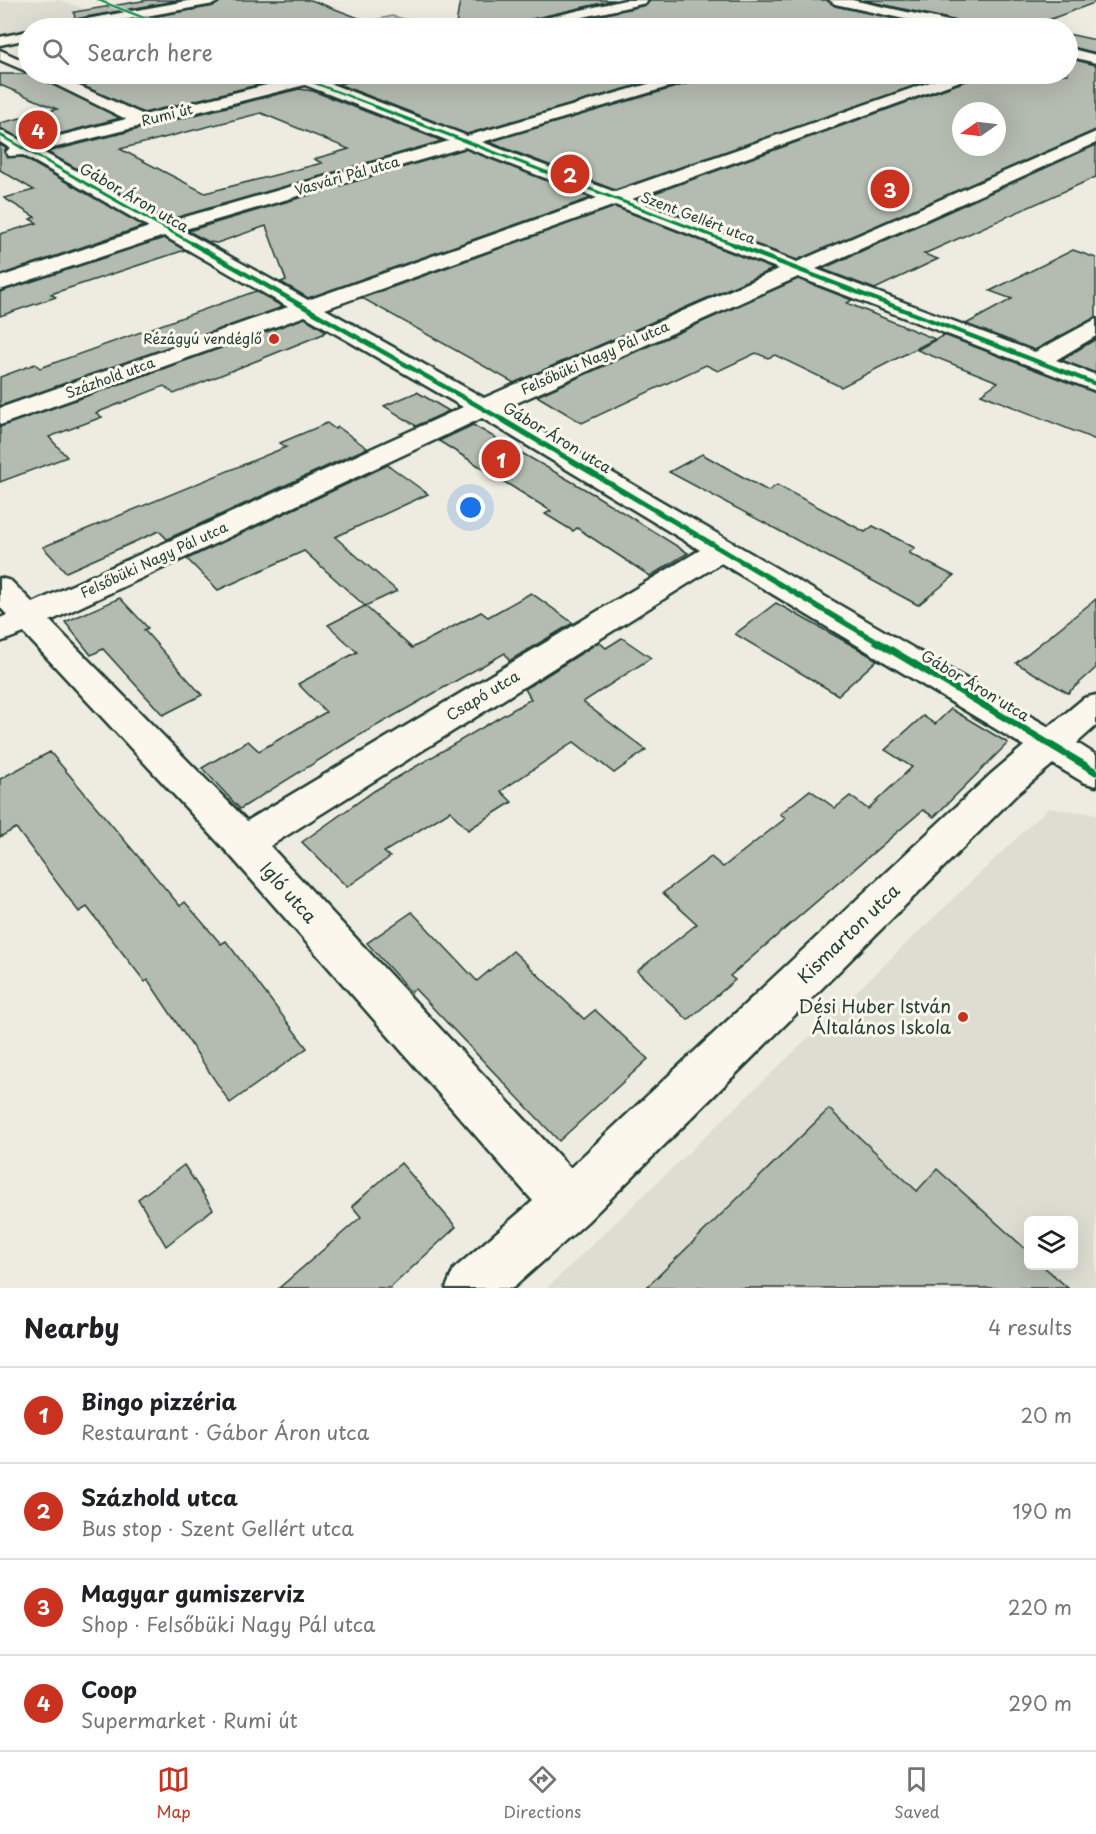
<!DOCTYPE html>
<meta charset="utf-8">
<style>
:root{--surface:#fff;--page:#f6f6f6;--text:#202124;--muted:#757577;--line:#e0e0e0;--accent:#c8321e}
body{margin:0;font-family:"Playpen Sans",sans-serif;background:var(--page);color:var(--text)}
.controls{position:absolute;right:18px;bottom:18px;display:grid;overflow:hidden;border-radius:9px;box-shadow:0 6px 24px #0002}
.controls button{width:54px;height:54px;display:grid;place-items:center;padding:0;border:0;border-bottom:2px solid var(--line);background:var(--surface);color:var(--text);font:30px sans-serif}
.compass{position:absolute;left:952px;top:102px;width:54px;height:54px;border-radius:50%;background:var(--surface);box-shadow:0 6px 24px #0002;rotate:256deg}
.you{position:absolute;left:471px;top:508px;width:21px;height:21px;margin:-15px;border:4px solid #fff;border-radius:50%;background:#1a73e8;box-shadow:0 0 0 9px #1a73e833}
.badge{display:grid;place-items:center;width:39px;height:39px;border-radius:50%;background:var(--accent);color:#fff;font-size:20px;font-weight:700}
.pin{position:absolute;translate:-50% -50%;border:3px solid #fff;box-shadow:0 2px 6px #0006}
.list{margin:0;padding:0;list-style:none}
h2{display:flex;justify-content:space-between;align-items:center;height:78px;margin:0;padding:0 24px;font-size:26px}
h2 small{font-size:20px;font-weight:400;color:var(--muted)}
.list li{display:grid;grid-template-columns:39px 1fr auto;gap:18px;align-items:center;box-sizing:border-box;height:96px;padding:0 24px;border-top:2px solid var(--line)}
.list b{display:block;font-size:22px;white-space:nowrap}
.list p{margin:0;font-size:20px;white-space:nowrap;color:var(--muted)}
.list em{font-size:20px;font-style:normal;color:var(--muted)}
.icon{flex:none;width:33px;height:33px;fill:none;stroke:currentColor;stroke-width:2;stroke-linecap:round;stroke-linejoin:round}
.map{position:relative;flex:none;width:1096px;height:1288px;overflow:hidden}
.search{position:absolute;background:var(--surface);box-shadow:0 6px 24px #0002;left:18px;right:18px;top:18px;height:66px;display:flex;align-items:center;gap:15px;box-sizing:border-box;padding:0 21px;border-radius:33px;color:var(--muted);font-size:22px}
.sheet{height:462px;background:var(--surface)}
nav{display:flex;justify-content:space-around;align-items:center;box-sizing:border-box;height:84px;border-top:2px solid var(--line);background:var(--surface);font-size:16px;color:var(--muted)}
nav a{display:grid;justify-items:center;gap:3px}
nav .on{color:var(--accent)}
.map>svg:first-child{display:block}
</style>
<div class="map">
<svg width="1096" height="1288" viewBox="0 0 1096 1288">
<rect width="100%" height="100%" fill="#eeece1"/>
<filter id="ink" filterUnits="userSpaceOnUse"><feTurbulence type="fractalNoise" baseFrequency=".0167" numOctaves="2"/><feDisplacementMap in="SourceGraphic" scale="12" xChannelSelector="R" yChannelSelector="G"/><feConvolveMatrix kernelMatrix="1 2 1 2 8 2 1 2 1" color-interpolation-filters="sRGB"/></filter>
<g filter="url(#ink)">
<!-- built -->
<g fill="#ddddd2" fill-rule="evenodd">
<polygon points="60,0 93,12 92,15 0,35 0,1"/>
<path d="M1048 808 1096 814V1288H547ZM1028 1220H1074V1266H1028Z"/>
</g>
<!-- green -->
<polygon fill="#cbcfc4" stroke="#75867c" stroke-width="1.5" points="392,16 440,28 342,28"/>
<!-- building -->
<g fill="#b4bbb0" stroke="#1f3d34" stroke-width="1.5" fill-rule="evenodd">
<polygon points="148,0 180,0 75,19 74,12"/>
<polygon points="222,0 311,0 359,18 315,28 88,28 214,6"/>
<polygon points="460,0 615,0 519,22 510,28 468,28 456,25"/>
<polygon points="650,0 827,0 835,6 938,28 542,28 646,5"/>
<polygon points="863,0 1094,0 1094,3 1032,26 1042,28 971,28 962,22"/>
<polygon points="1068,34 1096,40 1096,53 1068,46"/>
<path d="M1068 58 1096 65V130L797 260 638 199 972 79 975 74H1068ZM961 111H997V147H961Z"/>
<polygon points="0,74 32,74 120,118 28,142 0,128 0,123 57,109 0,85"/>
<polygon points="56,74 259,74 277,80 144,113"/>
<polygon points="381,74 677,74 467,134 338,84"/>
<polygon points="706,74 948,74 615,190 489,142 703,79"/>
<path d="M299 89 313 91 442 141 168 220 47 152ZM261 113 349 149 314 159 322 163 205 193 120 149Z"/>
<polygon points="0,145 6,148 4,152 7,157 22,157 144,226 0,275 0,234 37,223 30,219 35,217 4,198 34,190 0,170"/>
<polygon points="1096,145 1096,177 924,254 938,259 875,289 822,269"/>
<polygon points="465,149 591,198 308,298 281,282 286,280 266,226 217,243 209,242 188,231"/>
<polygon points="615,207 773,269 514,383 362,298"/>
<polygon points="164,238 185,250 51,294 56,297 0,316 0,292"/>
<polygon points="1073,250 1096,258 1096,317 1035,350 966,324 1012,299 990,291"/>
<polygon points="798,279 852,300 847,303 935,339 841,387 775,355 768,358 756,353 718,371 706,365 582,423 537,396"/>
<polygon points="256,291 283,307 0,406 0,377 35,364 40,368"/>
<polygon points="305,318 326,331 323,334 174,394 164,386 96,413 102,417 49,437 67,457 0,482 0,427"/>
<polygon points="944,335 1096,393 1096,440 981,394 998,382 917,350"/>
<polygon points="1096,339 1096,373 1061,360"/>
<polygon points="417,392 449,411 416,426 384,406"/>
<polygon points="327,423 335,429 338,427 367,448 167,539 159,531 66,572 43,547 286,447 280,443"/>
<polygon points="473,425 595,495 688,553 650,576 577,528 573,531 545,514 551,511 439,441"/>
<polygon points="702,454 768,491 777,485 865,532 873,526 915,548 909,553 954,576 918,605 669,472"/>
<polygon points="388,465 428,494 335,537 397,591 365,606 412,648 481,612 488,617 531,593 573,623 509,661 505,653 353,739 240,809 202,768 248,741 259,751 326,712 298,684 357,652 328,625 365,606 304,551 218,590 187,559"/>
<polygon points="120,598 148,628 144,630 202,695 163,715 103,649 91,655 65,622"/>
<polygon points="1096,599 1096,668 1068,693 1016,663"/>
<polygon points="776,603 857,648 877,660 838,695 735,634"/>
<polygon points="622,638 651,658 583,702 646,750 614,773 574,742 501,791 512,802 468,830 450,811 384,852 390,857 347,887 302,842 374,791 531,699 525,689 599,642 606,648"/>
<polygon points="951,709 1008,743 934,817 923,810 730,976 735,980 688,1020 637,971 697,924 663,893 711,857 723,867 786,818 780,814 810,790 835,808 850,796 868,809 912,767 885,750 923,716 935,724"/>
<polygon points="50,752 180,906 185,902 221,944 226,941 307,1048 230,1103 148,980 145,982 87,907 79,912 16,828 0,837 0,779"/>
<polygon points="412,912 477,981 513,951 584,1019 595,1010 648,1059 559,1141 415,989 411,992 367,943"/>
<polygon points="829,1109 917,1191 937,1169 1029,1252 1029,1266 1043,1266 1068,1288 646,1288"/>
<polygon points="401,1163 456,1227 390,1288 279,1288 361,1217 352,1206"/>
<polygon points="184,1165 213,1209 166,1246 138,1199"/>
</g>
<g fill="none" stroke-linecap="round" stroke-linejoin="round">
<!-- minor casing -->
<g stroke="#1f3d34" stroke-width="5">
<g id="minor">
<polygon points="193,0 220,0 214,4 78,28 52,28 59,24"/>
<polygon points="625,0 648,0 646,3 534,28 512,28 519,24"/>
<polygon points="829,0 852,0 962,24 969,28 946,28 835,4"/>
<polygon points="28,31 28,39 0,45 0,37"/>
<polygon points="1068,48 1096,55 1096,63 1068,56"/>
<polygon points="0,50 28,63 28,72 0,60"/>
<path d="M34 74H52L144 115 291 79 284 74H321L324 77 321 80 467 136 683 74H704L702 77 482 142 615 192 953 74H973L971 77 632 199 797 262 1096 132V143L816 269 1035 352 1096 319V336L1056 360 1096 375V391L798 277 503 409 1049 727 1084 698 1096 695V726L1077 743 1096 755V786L1083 782 1053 764 1017 794 587 1222 513 1288H446L454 1269 533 1201 229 854 24 633 0 642V618L7 615 0 607V578L11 581 33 603 463 407 305 316 0 425V408L288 307 164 236 0 290V277L149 227 23 155 9 156 6 152 10 148 0 142V130L28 144 126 119ZM305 85 449 141 168 222 41 151ZM465 147 597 198 308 300 182 230ZM615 205 779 269 484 398 325 309ZM482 418 700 550 247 821 50 621ZM721 563 1024 746 991 774 570 1168 270 846Z"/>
</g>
</g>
<!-- minor -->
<use href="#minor" fill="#fbf7ec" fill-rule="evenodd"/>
<!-- cycleway-far4 casing -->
<g stroke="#fbf7ec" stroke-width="4">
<g id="cycleway-far4">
<polyline points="98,0 170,28"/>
<polyline points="291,74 380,108"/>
</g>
</g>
<!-- cycleway-far3 casing -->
<g stroke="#fbf7ec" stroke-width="5">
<g id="cycleway-far3">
<polyline points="376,107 736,245"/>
<polyline points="0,135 195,245"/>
</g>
</g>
<!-- cycleway-far2 casing -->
<g stroke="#fbf7ec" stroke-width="7">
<g id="cycleway-far2">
<polyline points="193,244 503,420"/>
<polyline points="732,244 1096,384"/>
</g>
</g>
<!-- cycleway-far1 casing -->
<g stroke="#fbf7ec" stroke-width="8">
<polyline id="cycleway-far1" points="501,419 879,643"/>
</g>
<!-- cycleway casing -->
<g stroke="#fbf7ec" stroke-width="10">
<polyline id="cycleway" points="876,641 1096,772"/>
</g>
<!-- cycleway-far4 -->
<use href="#cycleway-far4" stroke="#00873e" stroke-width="2"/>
<!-- cycleway-far3 -->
<use href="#cycleway-far3" stroke="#00873e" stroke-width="3"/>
<!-- cycleway-far2 -->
<use href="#cycleway-far2" stroke="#00873e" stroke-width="4.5"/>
<!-- cycleway-far1 -->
<use href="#cycleway-far1" stroke="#00873e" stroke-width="5"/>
<!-- cycleway -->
<use href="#cycleway" stroke="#00873e" stroke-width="7"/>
</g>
</g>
<!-- markers -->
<g fill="#c8321e" stroke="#fbf7ec" stroke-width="2">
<circle cx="274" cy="339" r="6"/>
<circle cx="963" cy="1017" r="6"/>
</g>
<g text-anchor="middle" stroke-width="6" stroke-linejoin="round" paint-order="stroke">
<!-- far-street labels -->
<g font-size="14" fill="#1f3d34" stroke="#fbf7ec">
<text transform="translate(167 115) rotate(-14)" y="5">Rumi út</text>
<text transform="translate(347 176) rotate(-16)" y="5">Vasvári Pál utca</text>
<text transform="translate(698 218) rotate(21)" y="5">Szent Gellért utca</text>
<text transform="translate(595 358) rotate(-24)" y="5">Felsőbüki Nagy Pál utca</text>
<text transform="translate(110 378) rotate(-20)" y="5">Százhold utca</text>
<text transform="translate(154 560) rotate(-25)" y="5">Felsőbüki Nagy Pál utca</text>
</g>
<!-- far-poi labels -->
<g font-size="14" fill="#1f3d34" stroke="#fbf7ec" text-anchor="end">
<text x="262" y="344">Rézágyú vendéglő</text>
</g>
<!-- street labels -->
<g font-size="15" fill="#1f3d34" stroke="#fbf7ec">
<text transform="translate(134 198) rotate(30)" y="5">Gábor Áron utca</text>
<text transform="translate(557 438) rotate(31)" y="5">Gábor Áron utca</text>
<text transform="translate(975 686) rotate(31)" y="5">Gábor Áron utca</text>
<text transform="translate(483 696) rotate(-31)" y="5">Csapó utca</text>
</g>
<!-- near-street labels -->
<g font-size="18" fill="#1f3d34" stroke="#fbf7ec">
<text transform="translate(288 893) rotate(48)" y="6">Igló utca</text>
<text transform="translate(849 934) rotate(-44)" y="6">Kismarton utca</text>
</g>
<!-- near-poi labels -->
<g font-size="18" fill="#1f3d34" stroke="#fbf7ec" text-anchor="end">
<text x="951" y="1013">Dési Huber István<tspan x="951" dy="21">Általános Iskola</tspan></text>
</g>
</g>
</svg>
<div class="controls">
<button><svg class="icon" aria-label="layers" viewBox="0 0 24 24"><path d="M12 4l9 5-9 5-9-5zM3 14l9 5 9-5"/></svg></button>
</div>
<svg class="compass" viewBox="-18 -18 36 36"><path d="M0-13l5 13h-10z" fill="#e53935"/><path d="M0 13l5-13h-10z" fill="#757577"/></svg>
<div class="you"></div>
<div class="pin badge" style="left:501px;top:459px">1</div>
<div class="pin badge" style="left:570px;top:174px">2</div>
<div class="pin badge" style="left:890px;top:189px">3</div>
<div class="pin badge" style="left:38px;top:130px">4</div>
<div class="search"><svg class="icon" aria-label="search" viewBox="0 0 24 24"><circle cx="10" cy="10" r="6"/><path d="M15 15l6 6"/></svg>Search here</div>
</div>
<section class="sheet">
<h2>Nearby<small>4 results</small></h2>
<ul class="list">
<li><span class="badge">1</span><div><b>Bingo pizzéria</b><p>Restaurant · Gábor Áron utca</p></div><em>20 m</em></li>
<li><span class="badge">2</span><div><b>Százhold utca</b><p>Bus stop · Szent Gellért utca</p></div><em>190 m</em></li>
<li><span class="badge">3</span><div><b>Magyar gumiszerviz</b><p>Shop · Felsőbüki Nagy Pál utca</p></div><em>220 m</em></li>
<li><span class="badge">4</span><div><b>Coop</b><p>Supermarket · Rumi út</p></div><em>290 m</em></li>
</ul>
</section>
<nav>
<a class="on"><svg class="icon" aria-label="map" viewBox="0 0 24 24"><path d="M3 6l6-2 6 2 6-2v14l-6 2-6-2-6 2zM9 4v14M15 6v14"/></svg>Map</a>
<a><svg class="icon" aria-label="directions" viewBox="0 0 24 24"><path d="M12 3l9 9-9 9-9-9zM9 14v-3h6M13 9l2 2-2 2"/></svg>Directions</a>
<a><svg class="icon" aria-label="saved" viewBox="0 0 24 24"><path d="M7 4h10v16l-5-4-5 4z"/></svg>Saved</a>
</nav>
